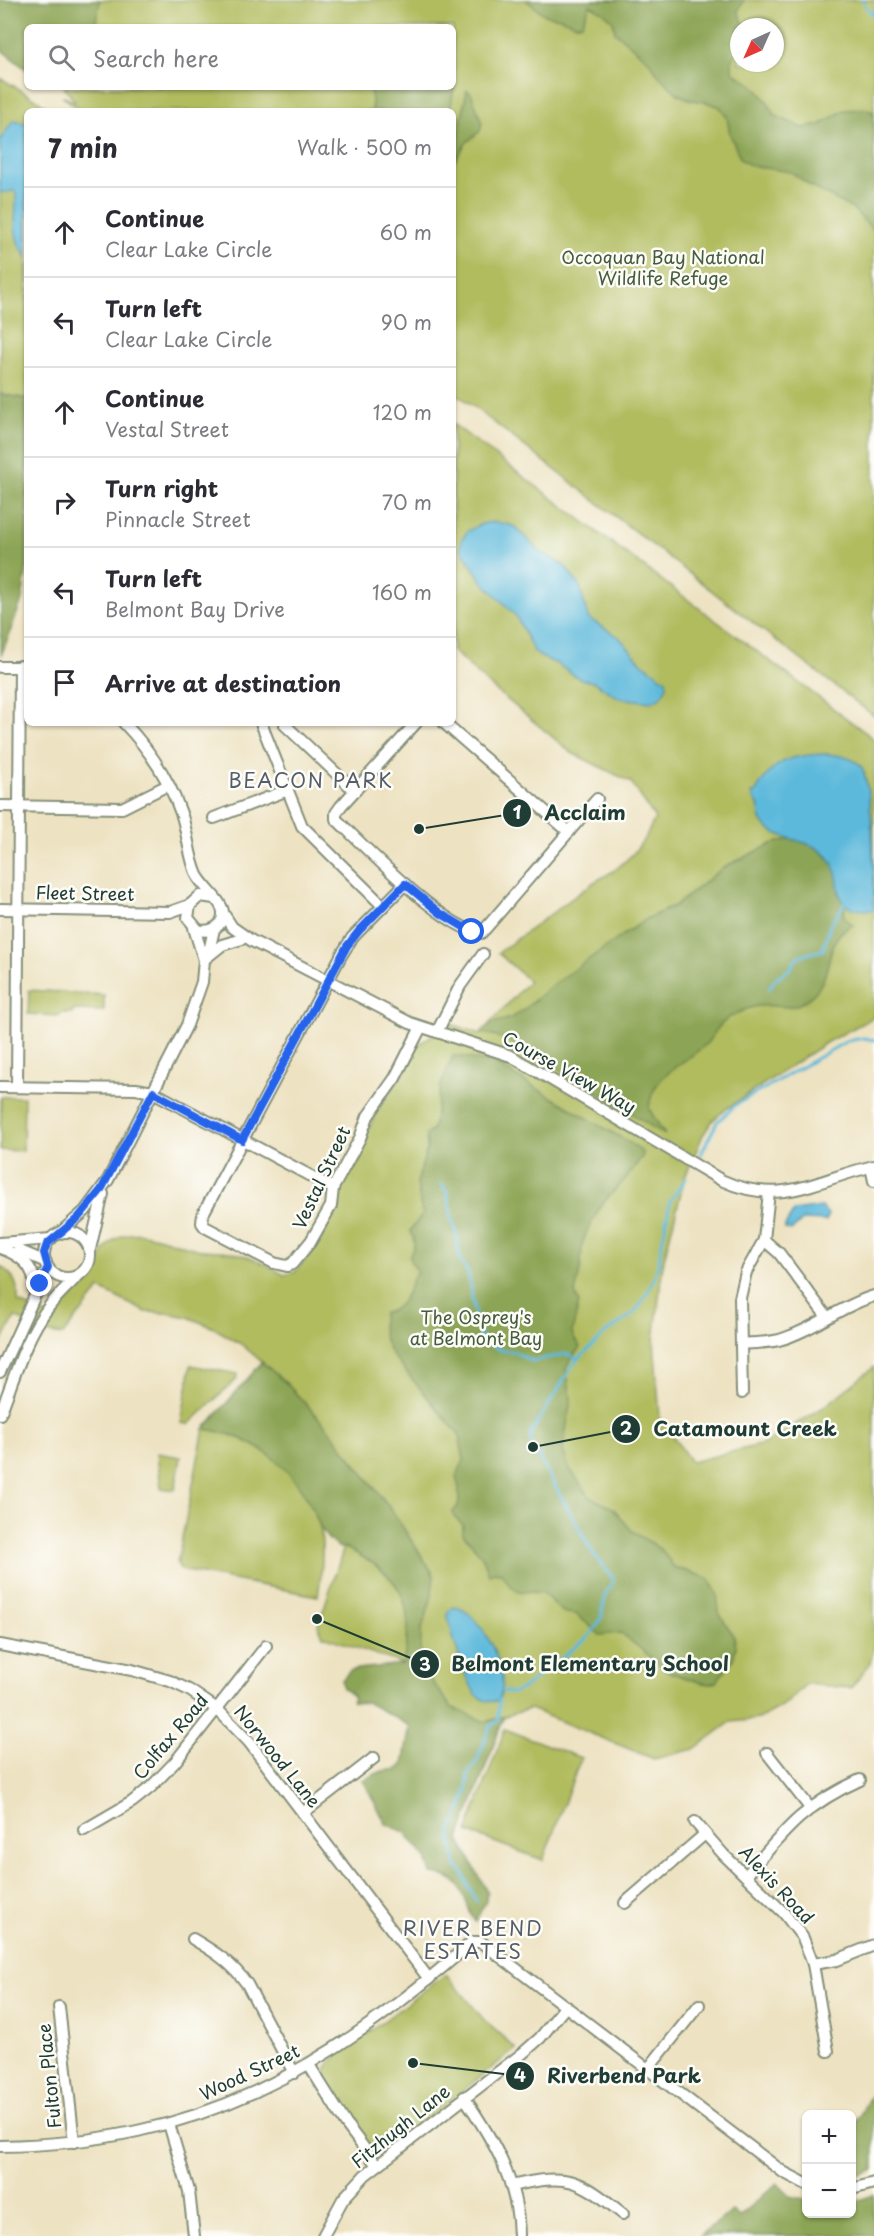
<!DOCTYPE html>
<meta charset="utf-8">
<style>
:root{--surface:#fff;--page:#f7f7f7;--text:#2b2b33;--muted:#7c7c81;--line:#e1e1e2}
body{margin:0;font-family:"Playpen Sans",sans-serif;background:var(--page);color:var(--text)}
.controls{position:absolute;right:18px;bottom:18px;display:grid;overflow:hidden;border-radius:9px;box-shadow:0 2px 4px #0004}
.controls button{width:54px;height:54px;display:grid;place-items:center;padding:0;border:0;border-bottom:2px solid var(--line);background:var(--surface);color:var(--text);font:30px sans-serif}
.compass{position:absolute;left:730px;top:18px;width:54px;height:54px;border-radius:50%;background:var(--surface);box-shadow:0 2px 4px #0004;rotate:225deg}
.stop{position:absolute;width:18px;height:18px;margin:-14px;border:4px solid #2563eb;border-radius:50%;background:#fff}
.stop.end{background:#2563eb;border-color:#fff;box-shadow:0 2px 6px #0008}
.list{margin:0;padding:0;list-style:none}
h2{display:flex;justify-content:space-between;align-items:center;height:78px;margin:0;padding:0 24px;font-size:26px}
h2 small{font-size:20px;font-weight:400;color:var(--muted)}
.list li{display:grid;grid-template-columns:39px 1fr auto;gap:18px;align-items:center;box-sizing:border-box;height:90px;padding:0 24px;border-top:2px solid var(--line)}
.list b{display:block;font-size:22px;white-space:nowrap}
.list p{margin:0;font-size:20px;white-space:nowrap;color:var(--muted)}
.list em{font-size:20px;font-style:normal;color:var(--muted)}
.icon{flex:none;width:33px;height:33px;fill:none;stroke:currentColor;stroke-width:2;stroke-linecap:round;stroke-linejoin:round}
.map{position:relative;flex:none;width:874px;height:2236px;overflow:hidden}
.search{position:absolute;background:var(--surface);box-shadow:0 2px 4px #0004;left:24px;top:24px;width:432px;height:66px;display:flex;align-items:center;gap:15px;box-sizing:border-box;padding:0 21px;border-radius:9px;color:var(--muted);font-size:22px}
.panel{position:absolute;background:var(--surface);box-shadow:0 2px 4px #0004;left:24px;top:108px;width:432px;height:618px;border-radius:9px}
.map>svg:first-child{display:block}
</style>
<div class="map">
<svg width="874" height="2236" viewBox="0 0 874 2236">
<rect width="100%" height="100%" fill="#fdfcf7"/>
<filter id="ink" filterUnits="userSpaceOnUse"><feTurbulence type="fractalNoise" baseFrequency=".0167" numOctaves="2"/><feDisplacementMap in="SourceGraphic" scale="12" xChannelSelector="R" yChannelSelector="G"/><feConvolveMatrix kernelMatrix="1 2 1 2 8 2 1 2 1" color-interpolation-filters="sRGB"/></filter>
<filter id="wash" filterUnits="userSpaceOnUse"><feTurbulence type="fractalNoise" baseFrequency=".008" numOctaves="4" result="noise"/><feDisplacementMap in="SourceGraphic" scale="24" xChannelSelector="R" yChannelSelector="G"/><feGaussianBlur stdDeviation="1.35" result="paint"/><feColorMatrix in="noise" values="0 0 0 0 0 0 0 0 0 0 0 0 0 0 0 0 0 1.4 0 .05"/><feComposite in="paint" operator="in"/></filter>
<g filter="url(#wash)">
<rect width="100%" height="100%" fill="#ede2c1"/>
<!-- green -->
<g fill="#b1bc5e" stroke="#687c49" stroke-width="1.5" fill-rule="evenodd">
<path d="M0 0H874V716L453 391V111H81L62 96 76 103 64 87H453V27H27ZM739 27H775V63H739Z"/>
<polygon points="0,78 36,99 52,111 27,111 27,399 0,394"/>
<path d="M453 424 874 739V1017L827 1042 726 1109 713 1120 703 1135 685 1177 663 1263 654 1341 660 1418 691 1462 764 1444 824 1407 874 1367V1651L869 1665 851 1688 806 1684 788 1702 759 1719 731 1722 694 1749 654 1759 530 1709 485 1722 450 1707 419 1663 415 1633 434 1575 390 1508 325 1425 286 1383 262 1362 241 1344 214 1328 188 1317 166 1313 146 1312 100 1289 63 1335 48 1333 15 1317 0 1345V1266C14 1274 19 1287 18 1302L55 1319C64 1301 79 1291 91 1277 98 1269 99 1257 106 1248 129 1218 168 1243 197 1249 209 1251 221 1250 234 1253 252 1256 269 1266 284 1275L295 1272 317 1246 337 1204 342 1185 377 1111 408 1066 418 1045 449 1023 480 1034 529 981 498 953 593 883 615 870 633 854 645 838 655 818 631 782 572 753 487 683 453 651Z"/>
<polygon points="29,990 104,995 104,1011 73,1010 73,1013 60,1013 60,1016 28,1014"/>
<polygon points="1,1097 24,1097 23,1151 0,1150"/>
<polygon points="191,1365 238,1374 236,1380 189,1424 181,1423"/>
<path d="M204 1429C256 1435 312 1478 321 1533 324 1555 321 1575 318 1596L181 1570 177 1563Z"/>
<polygon points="157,1453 181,1457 175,1490 161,1488"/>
<path d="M344 1547C402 1575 417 1600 403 1664L323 1636 318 1626Z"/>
<polygon points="505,1729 581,1758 543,1860 467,1832"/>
<path d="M446 1974 485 2021 516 2049 393 2145C387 2149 382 2151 375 2148 361 2143 336 2096 327 2082 324 2073 326 2068 331 2061Z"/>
</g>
<!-- forest -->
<g fill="#8ca455" stroke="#567044" stroke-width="1.5">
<polygon points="0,0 100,0 95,27 27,27 27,70 0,49"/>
<polygon points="526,0 744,0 738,11 745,27 739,27 739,51 732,59 732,71 753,85 767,101 774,115 803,128 820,125 844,110 867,109 874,113 874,231 853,209 809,185 791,172 752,166 741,160 730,134 727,117 720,107 706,102 691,100 678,94 660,77 648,60 615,32 613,21 603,12 590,5 582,24 575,24 560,18 545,15"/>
<polygon points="453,82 455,83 450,111 372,111 372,98 369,87 453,87"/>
<polygon points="467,90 471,93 482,123 480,131 466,143 453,163"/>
<polygon points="0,394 27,399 27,566 22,600 1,656"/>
<path d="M789 839C810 841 833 854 838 877 840 887 836 895 845 903L844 917 853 925C818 939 840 981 803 1002 787 1012 770 1002 753 1007 740 1011 726 1017 718 1028 713 1034 710 1041 704 1046 681 1066 651 1075 649 1109L665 1135C638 1118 503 1027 480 1034L490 1024 511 1018 522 1011 551 986 603 949 648 918 676 905 724 867 772 844Z"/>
<path d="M453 1056 464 1057 495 1064 632 1144 643 1153 642 1157 628 1176 602 1204 587 1231 582 1244 581 1266 575 1293 579 1303 572 1332 573 1337 580 1347 570 1361 566 1369 571 1398 563 1450 569 1468 590 1497 613 1508 632 1531 662 1550 674 1567 708 1578 717 1593 719 1613 734 1637 736 1647 733 1660 716 1682 710 1684 702 1683 669 1672 621 1633 600 1635 576 1614 565 1613 560 1610 543 1593 518 1591 511 1586 501 1573 493 1572 489 1575C482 1551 477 1551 463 1534V1525L454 1517 453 1512 458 1506 459 1499V1488L456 1477 464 1460 459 1435 392 1355C384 1341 380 1329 383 1313 404 1311 409 1287 417 1270 401 1252 416 1255 414 1241 414 1237 411 1234 410 1231L422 1215 417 1183 427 1148 426 1135 433 1129 441 1084Z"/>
<path d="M262 1362 286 1383 325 1425 390 1508 434 1575 431 1600 421 1631V1656L428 1676 451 1707 485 1722 504 1717 459 1839 487 1891 486 1901 475 1922C461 1898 467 1876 431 1874L426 1858 405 1832 386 1824 363 1780C370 1777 377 1773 383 1771 392 1769 396 1772 403 1765L410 1726 368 1703 352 1702 354 1697 343 1688 342 1680 350 1671 357 1669 403 1664C417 1600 401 1575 344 1547L340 1548C321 1538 319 1521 310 1504 288 1463 250 1434 204 1429Z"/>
<path d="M874 2092V2170L852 2178V2124C863 2117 864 2101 874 2092Z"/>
<polygon points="777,2183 790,2196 806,2199 806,2214 852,2214 852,2202 874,2195 874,2236 700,2236 732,2211 739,2217"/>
</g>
<!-- water -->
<g fill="#5db9db" stroke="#3e7b88" stroke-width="1.5">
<path d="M15 120 27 124V257C9 235 17 218 16 193L14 191 0 193V141L12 122Z"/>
<polygon points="493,522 507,524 515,527 539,551 565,566 580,587 588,618 619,637 641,662 666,680 667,686 661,697 651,702 619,698 594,682 580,679 557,664 539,656 533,650 516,616 482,581 461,549 461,540 468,531 481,524"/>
<path d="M827 754C839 755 853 757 861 766 874 788 874 880 874 910 820 913 852 877 824 853 807 838 776 841 763 823 759 818 760 811 758 805 756 800 753 800 752 793H755C774 759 790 755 827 754Z"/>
<polygon points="821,1207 828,1214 826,1221 803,1220 792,1230 785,1229 785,1226 794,1211"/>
<path d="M454 1607C480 1608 516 1681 497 1701 491 1702 485 1702 479 1697 466 1687 452 1634 448 1617V1612Z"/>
</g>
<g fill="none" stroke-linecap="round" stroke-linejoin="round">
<!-- stream -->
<g stroke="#5db9db" stroke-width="3">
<polyline points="863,0 866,7 874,16"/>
<polyline points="769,989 776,978 790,969 795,960 799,956 823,950 830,925 845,903"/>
<polyline points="700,1156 717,1122 737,1104 847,1041 864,1038 874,1040"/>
<polyline points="442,1184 448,1195 451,1218 456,1230 460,1260 468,1273 476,1321 480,1336 486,1342 500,1350 515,1352 531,1361 567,1354 578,1359"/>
<polyline points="503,1691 513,1693 524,1688 588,1637 596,1627 601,1618 606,1592 613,1584 612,1577 594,1555 533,1447 530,1441 531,1433 575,1362 607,1332 628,1318 637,1310 646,1295 654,1279 658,1265 670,1201 686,1178"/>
<polyline points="476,1901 462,1872 457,1867 452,1847 451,1835 453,1826 458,1817 467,1790 468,1774 477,1761 490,1727 498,1720 499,1700"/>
</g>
</g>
</g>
<g filter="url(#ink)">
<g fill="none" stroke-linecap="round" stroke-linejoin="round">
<!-- minor casing -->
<g stroke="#86907a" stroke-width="14">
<g id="minor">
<polyline points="0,667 27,667"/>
<path d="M124 723C149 749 170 781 182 816 188 835 189 857 197 875 203 887 222 901 223 912 224 927 210 933 198 930L188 918 190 905 200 896 214 898"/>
<polyline points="261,723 302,826 383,906"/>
<path d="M416 723 341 806 336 813V819C365 847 444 929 481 933L486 928 597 799"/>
<polyline points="444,723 569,832"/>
<polyline points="285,725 355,791"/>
<polyline points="0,806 122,808 168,785"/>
<polyline points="214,818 288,790"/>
<polyline points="405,884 352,938 342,954 203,1214 202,1223 205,1227 274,1263 287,1266 292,1264 311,1241 331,1206 333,1188 360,1138 368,1116 395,1078 421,1027"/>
<polyline points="0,909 170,912 190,905"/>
<path d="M223 913 232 927 252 941 410 1023 511 1056 721 1180C782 1208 816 1179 874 1166"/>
<polyline points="194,928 204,960"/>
<polyline points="207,957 222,945 242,939"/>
<polyline points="437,1032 460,986 483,954"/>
<polyline points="0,1087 136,1089 153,1092 333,1188"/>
<polyline points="17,1087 20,666"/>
<polyline points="871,1167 874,1181"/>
<circle cx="67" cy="1255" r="23"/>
<polyline points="60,1233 85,1211 108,1180 187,1025 202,982 204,960 210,947 214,929"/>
<polyline points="764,1240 779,1253 827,1317"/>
<polyline points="0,1243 51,1239"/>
<path d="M0 1248C19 1254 37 1267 34 1290"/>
<polyline points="90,1249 103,1194"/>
<polyline points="18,1250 46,1262"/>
<path d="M741 1344C753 1343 767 1343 779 1340 812 1331 840 1306 874 1296"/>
<polyline points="0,1372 48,1267"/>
<polyline points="742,1393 740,1298 746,1272 764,1240 769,1192"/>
<path d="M0 1414C14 1379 25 1338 48 1308 57 1295 69 1285 80 1274"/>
<polyline points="0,1645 132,1670 170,1681 189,1690 217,1709 249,1742 429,1979"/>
<polyline points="767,1753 810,1808"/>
<polyline points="303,1813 374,1758"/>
<polyline points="695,1822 724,1855 784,1913 803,1938 813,1964 828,2051"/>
<polyline points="84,1830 132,1802 151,1787 175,1762 266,1646"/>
<path d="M746 1876C785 1830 804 1805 860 1780"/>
<polyline points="625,1903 705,1834"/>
<path d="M193 1939C215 1952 232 1963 247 1984L294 2073"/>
<polyline points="813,1964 837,1960 874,1945"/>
<polyline points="59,2007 74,2142"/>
<polyline points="309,2065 346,2124 376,2164"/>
<polyline points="648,2069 699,2005"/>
<path d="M464 2097C494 2141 518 2181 519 2236"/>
<polyline points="169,2124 189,2191 194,2236"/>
<path d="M0 2146C200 2143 325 2071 472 1942H481L783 2172 806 2184"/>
<path d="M511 2186C569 2173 578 2178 623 2214"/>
<polyline points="852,2189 874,2183"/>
<polyline points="323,2236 343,2199 365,2175 523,2053 540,2038 566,2006"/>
</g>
</g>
<!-- minor -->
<use href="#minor" stroke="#fff" stroke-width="10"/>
</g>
</g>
<g fill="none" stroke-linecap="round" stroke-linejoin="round" filter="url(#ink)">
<!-- route -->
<polyline stroke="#2563eb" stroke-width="8" points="40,1284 48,1267 44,1253 47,1244 78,1218 101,1190 153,1092 242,1140 347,946 359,931 405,884 440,913 472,932"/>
</g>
<g text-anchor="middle" stroke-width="5" stroke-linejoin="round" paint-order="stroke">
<!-- park labels -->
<g font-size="18" fill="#445d3e" stroke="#fdfcf7">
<text x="663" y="264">Occoquan Bay National<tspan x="663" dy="21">Wildlife Refuge</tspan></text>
<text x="476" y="1324">The Osprey's<tspan x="476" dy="21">at Belmont Bay</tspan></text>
</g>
<!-- street labels -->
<g font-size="18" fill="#1f3d34" stroke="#fdfcf7">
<text transform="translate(85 894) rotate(1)" y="6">Fleet Street</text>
<text transform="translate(569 1073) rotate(29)" y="6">Course View Way</text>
<text transform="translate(322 1178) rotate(-65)" y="6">Vestal Street</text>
<text transform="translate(171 1737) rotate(-50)" y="6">Colfax Road</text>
<text transform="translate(277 1757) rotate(51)" y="6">Norwood Lane</text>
<text transform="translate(776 1885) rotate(47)" y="6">Alexis Road</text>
<text transform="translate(250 2073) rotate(-25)" y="6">Wood Street</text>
<text transform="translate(50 2076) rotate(-96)" y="6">Fulton Place</text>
<text transform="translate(401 2127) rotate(-39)" y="6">Fitzhugh Lane</text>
</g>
<!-- neighbourhood labels -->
<g font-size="20" letter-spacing="1.5" fill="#555e68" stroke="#fdfcf7">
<text x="311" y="788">BEACON PARK</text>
<text x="473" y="1936">RIVER BEND<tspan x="473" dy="23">ESTATES</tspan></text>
</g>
</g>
<!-- callouts -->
<path fill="none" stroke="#1f3d34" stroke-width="2" d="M419 829L517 813M533 1447L626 1429M317 1619L425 1664M413 2063L520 2076"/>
<g fill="#1f3d34" stroke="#fdfcf7" stroke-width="2">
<circle cx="419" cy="829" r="6"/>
<circle cx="533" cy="1447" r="6"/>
<circle cx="317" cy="1619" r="6"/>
<circle cx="413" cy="2063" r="6"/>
<circle cx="517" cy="813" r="15"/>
<circle cx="626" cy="1429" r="15"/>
<circle cx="425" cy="1664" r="15"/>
<circle cx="520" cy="2076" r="15"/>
</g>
<g font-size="18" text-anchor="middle" font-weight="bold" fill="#fff">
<text x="517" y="819">1</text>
<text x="626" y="1435">2</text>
<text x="425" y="1671">3</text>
<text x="520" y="2082">4</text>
</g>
<g font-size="20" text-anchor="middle" font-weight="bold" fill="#1f3d34" stroke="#fdfcf7" stroke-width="5" stroke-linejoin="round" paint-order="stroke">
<text x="585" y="820">Acclaim</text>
<text x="745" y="1436">Catamount Creek</text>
<text x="590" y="1671">Belmont Elementary School</text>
<text x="624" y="2083">Riverbend Park</text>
</g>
</svg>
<div class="controls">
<button>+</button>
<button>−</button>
</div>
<svg class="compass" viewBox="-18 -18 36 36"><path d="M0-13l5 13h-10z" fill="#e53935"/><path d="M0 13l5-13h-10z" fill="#7c7c81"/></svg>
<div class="stop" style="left:472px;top:932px"></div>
<div class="stop end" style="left:40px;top:1284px"></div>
<div class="search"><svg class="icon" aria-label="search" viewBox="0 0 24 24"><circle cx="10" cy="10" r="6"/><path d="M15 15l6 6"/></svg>Search here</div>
<section class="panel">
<h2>7 min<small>Walk · 500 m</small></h2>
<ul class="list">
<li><svg class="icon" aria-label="ahead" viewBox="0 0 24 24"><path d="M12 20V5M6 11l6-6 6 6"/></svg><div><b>Continue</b><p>Clear Lake Circle</p></div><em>60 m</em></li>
<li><svg class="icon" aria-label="left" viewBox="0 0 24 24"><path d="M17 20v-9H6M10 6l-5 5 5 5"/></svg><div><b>Turn left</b><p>Clear Lake Circle</p></div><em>90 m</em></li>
<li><svg class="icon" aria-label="ahead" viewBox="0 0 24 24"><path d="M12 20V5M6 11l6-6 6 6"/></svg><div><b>Continue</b><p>Vestal Street</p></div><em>120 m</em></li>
<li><svg class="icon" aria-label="right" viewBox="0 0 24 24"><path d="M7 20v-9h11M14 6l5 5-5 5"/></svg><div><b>Turn right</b><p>Pinnacle Street</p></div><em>70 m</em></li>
<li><svg class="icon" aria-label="left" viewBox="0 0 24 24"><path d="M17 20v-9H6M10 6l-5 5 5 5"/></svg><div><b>Turn left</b><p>Belmont Bay Drive</p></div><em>160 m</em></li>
<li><svg class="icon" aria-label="arrive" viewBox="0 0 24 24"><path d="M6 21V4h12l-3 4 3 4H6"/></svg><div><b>Arrive at destination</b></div></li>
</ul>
</section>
</div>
